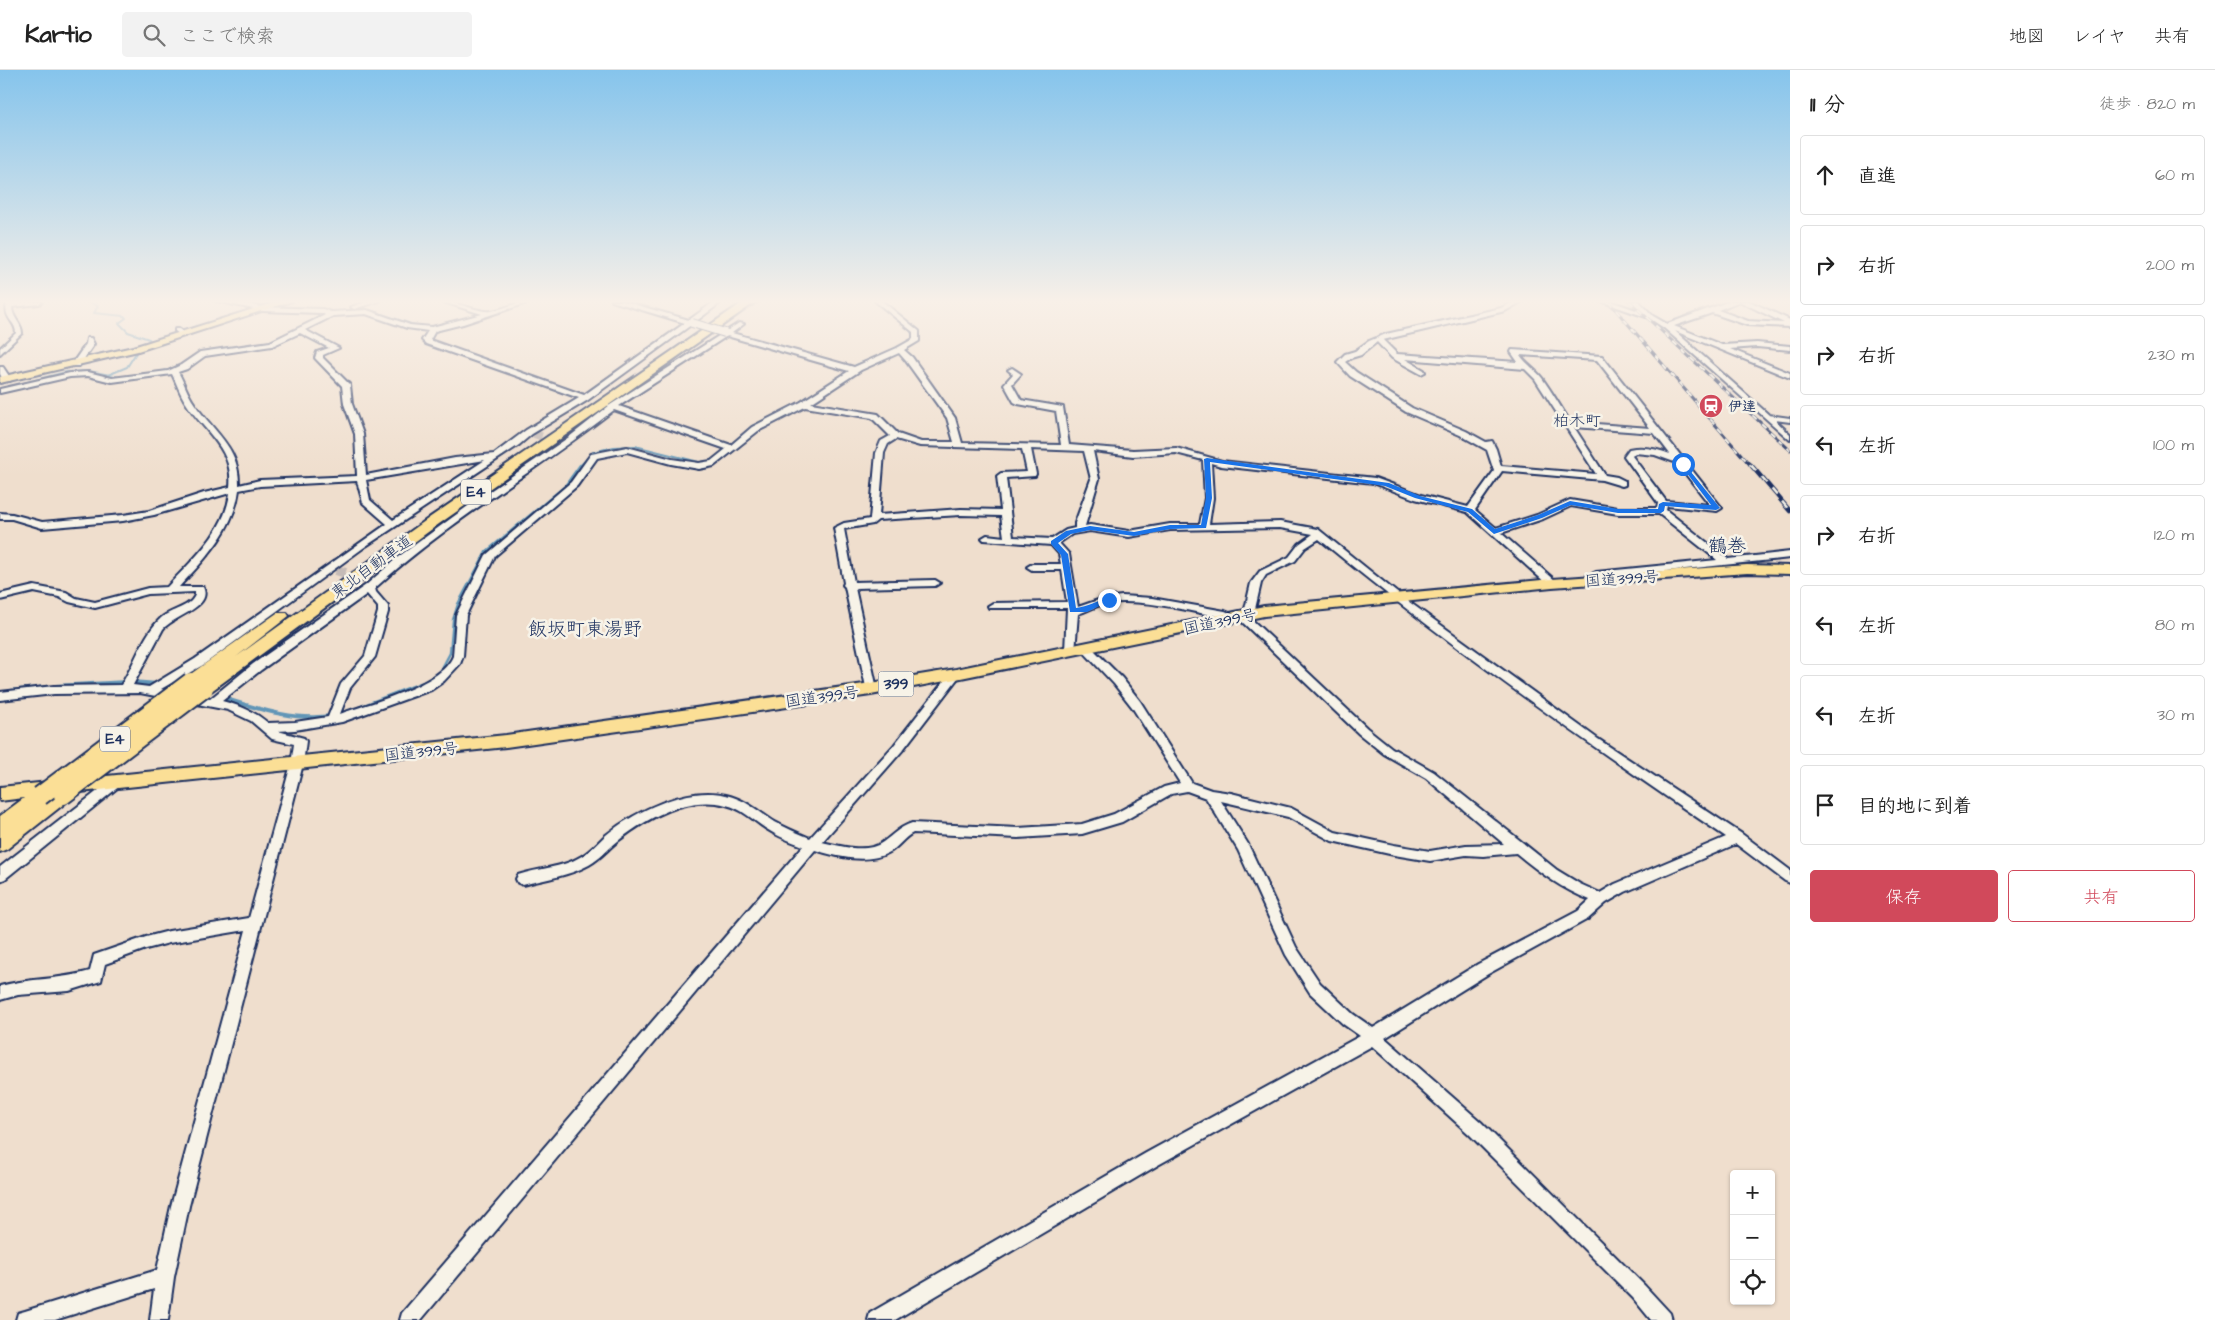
<!DOCTYPE html>
<html lang="ja">
<meta charset="utf-8">
<style>
:root{--surface:#fff;--page:#f2f2f2;--text:#222;--muted:#767676;--line:#e0e0e0;--accent:#d1495b}
body{margin:0;font-family:"Architects Daughter","Klee One",sans-serif;background:var(--page);color:var(--text)}
.controls{position:absolute;right:15px;bottom:15px;display:grid;overflow:hidden;border-radius:5px;box-shadow:0 1px 4px #0004}
.controls button{width:45px;height:45px;display:grid;place-items:center;padding:0;border:0;border-bottom:1px solid var(--line);background:var(--surface);color:var(--text);font:25px sans-serif}
.stop{position:absolute;width:15px;height:15px;margin:-11px;border:4px solid #1a73e8;border-radius:50%;background:#fff}
.stop.end{background:#1a73e8;border-color:#fff;box-shadow:0 1px 5px #0008}
.list{margin:0;padding:0;list-style:none}
h2{display:flex;justify-content:space-between;align-items:center;height:65px;margin:0;padding:0 20px;font-size:21px}
h2 small{font-size:16px;font-weight:400;color:var(--muted)}
.list li{display:grid;grid-template-columns:32px 1fr auto;gap:15px;align-items:center;box-sizing:border-box;height:80px;margin:0 10px 10px;padding:0 10px;border:1px solid var(--line);border-radius:5px}
.list b{display:block;font-size:19px;white-space:nowrap}
.list em{font-size:16px;font-style:normal;color:var(--muted)}
.actions{display:flex;gap:10px;padding:15px 20px}
.actions a{flex:1;padding:11px 0;border:1px solid var(--accent);border-radius:5px;text-align:center;font-size:18px;color:var(--accent)}
.actions .main{background:var(--accent);color:#fff}
.icon{flex:none;width:28px;height:28px;fill:none;stroke:currentColor;stroke-width:2;stroke-linecap:round;stroke-linejoin:round}
.map{position:relative;flex:none;width:1790px;height:1250px;overflow:hidden}
header{display:flex;align-items:center;gap:30px;box-sizing:border-box;height:70px;padding:0 25px;background:var(--surface);border-bottom:1px solid var(--line)}
header strong{font-size:24px}
nav{display:flex;gap:28px;margin-inline-start:auto;font-size:18px}
.search{width:350px;height:45px;background:var(--page);display:flex;align-items:center;gap:12px;box-sizing:border-box;padding:0 18px;border-radius:5px;color:var(--muted);font-size:19px}
main{display:flex}
aside{flex:1;background:var(--surface)}
.map>svg:first-child{display:block}
</style>
<header>
<strong>Kartio</strong>
<div class="search"><svg class="icon" aria-label="search" viewBox="0 0 24 24"><circle cx="10" cy="10" r="6"/><path d="M15 15l6 6"/></svg>ここで検索</div>
<nav><a>地図</a><a>レイヤ</a><a>共有</a></nav>
</header>
<main>
<div class="map">
<svg width="1790" height="1250" viewBox="0 0 1790 1250">
<rect width="100%" height="100%" fill="#efdecd"/>
<filter id="ink" filterUnits="userSpaceOnUse"><feTurbulence type="fractalNoise" baseFrequency=".02" numOctaves="2"/><feDisplacementMap in="SourceGraphic" scale="10" xChannelSelector="R" yChannelSelector="G"/><feConvolveMatrix kernelMatrix="1 2 1 2 8 2 1 2 1" color-interpolation-filters="sRGB"/></filter>
<g filter="url(#ink)">
<g fill="none" stroke-linecap="round" stroke-linejoin="round">
<!-- stream-far2 -->
<g stroke="#6296b7" stroke-width="2">
<polyline points="86,231 98,236 94,243 124,246 126,248 119,253 128,262 149,269 151,272"/>
<polyline points="873,231 910,259 913,267 909,272"/>
<polyline points="496,240 524,231"/>
<polyline points="341,241 370,240 417,256"/>
<polyline points="302,256 327,242"/>
<polyline points="423,257 439,256"/>
<polyline points="261,274 277,269"/>
<polyline points="180,296 198,283 220,279"/>
<polyline points="158,302 174,299"/>
<polyline points="108,305 127,297 136,283"/>
<polyline points="842,305 856,295 881,285"/>
<polyline points="0,319 66,302 89,301 120,307"/>
<polyline points="719,385 752,356 782,342"/>
<polyline points="579,397 593,382 614,377 635,376 703,393"/>
</g>
<!-- stream-far1 -->
<polyline stroke="#6296b7" stroke-width="2.5" points="440,602 450,583 453,550 458,534 486,482 565,416 580,395"/>
<!-- stream -->
<g stroke="#6296b7" stroke-width="4">
<polyline points="132,612 158,614"/>
<polyline points="55,616 126,612"/>
<polyline points="10,621 46,617"/>
<path d="M223 628C259 639 293 651 331 646"/>
<polyline points="358,638 425,612"/>
</g>
<!-- minor-tunnel-far1 -->
<polyline stroke="#c5bbb7" stroke-width="8" stroke-dasharray="8 4" stroke-linecap="butt" points="534,364 560,372"/>
<!-- minor-tunnel -->
<polyline stroke="#c5bbb7" stroke-width="10" stroke-dasharray="10 5" stroke-linecap="butt" points="336,500 368,510"/>
<!-- minor casing -->
<g stroke="#1b2f5e" stroke-width="4">
<g id="minor">
<path d="M7 231 42 232 39 234 12 237C12 248 22 253 22 263L0 284V278L16 263C16 251 3 250 7 231Z"/>
<path d="M216 231H231L263 237 323 239 331 242 367 240 410 255 432 257 482 244 440 231C455 231 480 243 491 241 505 239 518 231 533 231L463 254 435 261 430 270 584 325 685 253 612 231H623L689 250 715 231H723L695 252 694 254 691 255 588 330 532 364 519 375 366 476 203 595 161 619 210 629 253 594 366 515 398 487 468 436 569 367 610 335 739 253 744 254 732 263 854 297 897 278 913 269V262L875 231H882L919 261V271L904 280 912 287 955 348 962 373 1061 375 1056 341 1018 334 1014 332 1004 314 1013 304 1008 300 1012 298 1021 304 1012 314 1021 330 1063 337 1069 375 1133 380 1176 378 1222 391 1375 408 1421 425 1468 437 1494 401 1487 380 1460 365 1406 342 1350 306 1337 292 1345 284 1355 281 1369 271 1386 264 1501 238 1515 231H1523L1505 241 1383 270 1397 284 1518 292 1511 282 1512 280 1602 286 1722 438 1717 441 1667 436 1666 440 1728 489 1790 482V488L1598 508 1583 514 1578 511 1580 509 1596 502 1717 490 1659 444H1618L1571 436 1543 449 1501 463 1556 511 1557 513 1556 515H1548L1467 442 1415 429 1373 413 1221 396 1211 393 1213 428 1209 454 1280 452 1318 459 1401 526 1598 669 1742 764 1790 800V813L1785 811 1736 774 1625 822 1606 833 1588 849 1488 904 1385 968 1481 1052 1645 1216 1670 1243 1672 1250H1651L1633 1228 1469 1064 1372 976 1158 1095 895 1250H868L870 1243 1146 1083 1360 966 1343 954 1310 923 1286 885 1238 780 1206 728 1187 721 1171 724 1122 752 1082 764 1018 768 913 763C903 768 898 778 888 783 866 794 838 787 815 780L421 1250H400L402 1243 803 776C790 771 777 766 765 758 753 750 741 738 726 735 688 725 647 748 618 771 608 779 600 789 589 795 569 806 545 809 523 815L518 813 516 809 518 805C538 798 562 798 580 787 590 782 598 772 606 765 636 741 686 716 726 725 745 729 759 742 775 752 786 758 798 763 810 768L894 675 952 601H960L961 604 902 681 822 772C840 776 867 784 883 772 893 765 899 757 912 753L1018 758 1082 754 1114 744 1164 717 1180 713 1132 637 1114 614 1082 580 1081 578 1086 574 1090 576 1122 608 1140 631 1192 713 1211 720 1231 723 1291 738 1335 762 1394 775 1430 781 1466 775 1504 774 1426 708 1384 684 1359 664 1238 548 1233 551 1222 547C1185 541 1145 528 1107 533 1097 535 1088 541 1078 544L1075 581 1070 585 1065 581 1067 538H989L988 536 993 533 1067 532 1062 500H1032L1027 497 1032 494H1061L1059 484 1051 475 984 470 982 468 987 465 1004 467 1001 446 961 445 878 450 873 454 844 459 854 512 935 510 940 513 935 516 855 518 877 619 871 623 867 622 845 517 843 515 844 513 834 458 844 453 870 449 876 383 881 371 890 366 872 348 805 337 758 361 714 396 699 399 671 394 627 382 597 388 577 416 495 486 466 545 463 586 460 594 444 611 431 620 342 652 295 660 278 661 304 668 306 671 303 694 189 1136 174 1207 168 1250H150L154 1219 55 1250H16L18 1243 25 1241 157 1200 171 1136 246 860 169 873 146 879 105 894 101 911 69 921 18 925 0 930V916C30 908 60 910 90 901L94 885 146 867 169 861 249 848 291 694 294 674 272 669 251 651 228 640 140 623 54 624 0 630V622L54 616 121 615C135 594 142 566 161 548 171 539 190 538 195 525V522L148 524 95 538 69 532 59 527 34 522 0 530V524L34 516 66 522 76 528 95 532 148 518 167 517C193 489 225 462 230 423L154 445 123 451 42 458 12 449H0V443L12 444 42 452 123 445 149 441 204 423 230 417C234 379 204 362 186 333 180 324 177 314 172 304L112 312 88 306 70 307 0 323V319L70 303 88 302 112 308 168 301 181 295 200 282 270 272 325 245 322 243 263 241ZM366 244 407 258 428 261 422 270 426 274 579 328 526 360 494 384 455 388 366 405 363 364 352 334 350 315 323 288V285L339 278 305 260 333 246ZM300 263 329 278 317 282 315 288 342 316 344 334 355 364 357 406 260 410 239 415C240 377 213 362 194 333 187 323 184 312 178 302L187 299 205 286 272 276ZM727 266 849 301 801 332 752 357 731 375 619 336ZM1377 272 1392 288 1421 304 1425 302 1424 300 1405 289 1525 299 1535 309 1596 404 1501 396 1496 379 1492 371 1486 372 1466 361 1412 338 1356 302 1345 292 1351 288 1361 285ZM899 283 906 291 947 348 954 372H921L898 364 878 344 811 333 861 300ZM1520 285 1597 290 1650 358 1570 352C1561 337 1552 322 1542 308 1535 299 1526 294 1520 285ZM614 340 726 379 711 391 699 393 672 389 627 377 591 384 571 412 486 485 456 545 453 586C441 616 369 633 340 644L350 618 375 587 388 542V536L376 522 375 518C449 451 536 401 614 340ZM1574 357 1654 363 1670 384C1657 379 1643 376 1629 379L1624 386 1658 433 1657 438H1618L1570 430 1537 445 1496 458 1475 440 1502 401 1602 410 1622 416 1625 415V411L1617 407 1605 405ZM896 369 920 376 1022 379 1027 402 1001 403 997 406 1001 440 961 439 879 445 884 383 888 374ZM1031 379 1084 381 1091 409 1075 453V458L1066 460 1052 469 1013 467 1006 408 1035 406 1036 404ZM1093 381 1133 386 1176 383 1203 390 1205 428 1200 454H1170L1129 461 1090 455 1085 456 1099 409ZM1635 383 1655 385 1677 393 1710 435 1666 431 1632 386ZM485 390 393 450 370 430 366 410ZM357 411 363 433 387 454 195 589 149 617 133 615 163 559C175 545 213 537 203 517H179C205 489 234 460 239 420L260 416ZM1280 458 1313 464 1299 474 1289 487 1260 501 1251 513 1245 539 1248 546 1242 543 1237 546 1225 541 1152 528 1122 526 1104 528 1078 537 1069 484 1059 473 1072 464 1090 461 1129 467 1170 460ZM1319 469C1449 576 1586 673 1726 767L1615 814 1600 823 1580 814 1557 800 1434 702 1392 678 1367 658 1248 546H1256L1257 544 1255 539 1261 513 1266 505 1295 491 1305 478ZM367 524 378 537V542L365 586 341 614 328 647 295 652 268 653C255 642 239 635 222 631L261 600ZM1221 731 1288 747 1332 771 1394 785 1430 791 1466 785 1483 786 1516 783C1539 802 1562 819 1590 830L1578 841 1478 894 1373 958 1353 944 1320 913 1296 877 1248 774Z"/>
<polygon points="368,231 379,231 354,239 351,237"/>
<path d="M1600 231H1610L1642 242 1632 231H1639L1653 246 1667 254 1730 231H1749L1790 250V257L1747 255 1712 243 1674 256 1722 275 1757 273 1790 276V280L1757 277 1730 279 1790 303V308L1675 261 1769 345 1790 348V352L1775 350 1790 364V370L1664 258 1649 248ZM1740 231 1741 232 1784 253 1748 251 1718 240Z"/>
<polygon points="175,259 179,259 187,265 182,266 175,261"/>
<polygon points="87,268 91,268 94,274 79,296 73,296 72,294 86,274"/>
<polygon points="0,297 3,297 11,309 10,311 4,311 0,304"/>
<polygon points="117,707 121,709 123,712 121,715 5,809 0,811 0,797 113,709"/>
</g>
</g>
<!-- major casing -->
<g stroke="#1b2f5e" stroke-width="4">
<polygon id="major" points="279,231 292,231 138,281 0,313 0,307 133,277"/>
</g>
<!-- highway casing -->
<g stroke="#1b2f5e" stroke-width="4">
<g id="highway">
<polygon points="745,231 757,231 439,454 210,622 204,624 198,622 196,618 198,615 191,617 185,616 183,612 185,608 277,543 287,543 289,546 236,587 429,448"/>
<polygon points="1747,495 1790,496 1790,504 1747,503 1552,517 1264,546 956,609 871,625 506,677 71,723 69,730 7,779 0,782 0,746 24,728 0,731 0,717 506,665 871,613 956,599 1264,536 1552,509"/>
</g>
</g>
<!-- minor -->
<use href="#minor" fill="#f7f3e8" fill-rule="evenodd"/>
<!-- major -->
<use href="#major" fill="#fbdf96" fill-rule="evenodd"/>
<!-- highway -->
<use href="#highway" fill="#fbdf96" fill-rule="evenodd"/>
<!-- rail-far1 casing -->
<g stroke="#1b2f5e" stroke-width="3">
<g id="rail-far1">
<polyline points="1608,231 1752,397"/>
<polyline points="1629,231 1790,380"/>
</g>
</g>
<!-- rail casing -->
<g stroke="#1b2f5e" stroke-width="4.5">
<polyline id="rail" points="1751,395 1790,441"/>
</g>
<!-- rail-far1 -->
<use href="#rail-far1" stroke="#f7f3e8" stroke-width="2" stroke-dasharray="6" stroke-linecap="butt"/>
<!-- rail -->
<use href="#rail" stroke="#f7f3e8" stroke-width="2.5" stroke-dasharray="8" stroke-linecap="butt"/>
<!-- minor-bridge casing -->
<g stroke="#1b2f5e" stroke-width="10" stroke-linecap="butt">
<polyline id="minor-bridge" points="692,253 725,263"/>
</g>
<!-- highway-bridge casing -->
<g stroke="#1b2f5e" stroke-width="22" stroke-linecap="butt">
<g id="highway-bridge">
<polyline points="63,725 204,618"/>
<polyline points="40,726 191,612"/>
</g>
</g>
<!-- minor-bridge -->
<use href="#minor-bridge" stroke="#f7f3e8" stroke-width="8"/>
<!-- highway-bridge -->
<use href="#highway-bridge" stroke="#fbdf96" stroke-width="18"/>
</g>
</g>
<!-- sky -->
<linearGradient id="sky" x2="0" y2="1"><stop stop-color="#85c4ec"/><stop offset="0.57" stop-color="#f8f0e8"/><stop offset="1" stop-color="#f8f0e8" stop-opacity="0"/></linearGradient>
<rect width="1790" height="406" fill="url(#sky)"/>
<!-- route -->
<path fill="#1a73e8" d="M1207 388 1389 413 1420 426 1472 439 1495 459 1538 445 1570 431 1618 439H1658L1659 434 1663 432 1711 435 1680 394 1683 392 1720 438 1716 440 1665 436 1664 441 1661 443H1618L1571 435 1542 448 1494 464 1468 442 1415 428 1385 416 1210 392 1212 428 1206 458 1170 459 1134 466 1090 460 1071 464 1058 473 1068 484 1076 538C1087 537 1098 530 1109 528L1112 530 1087 542H1070L1061 485 1051 474V471L1066 461 1090 456 1134 462 1170 455H1201L1206 428 1204 389Z"/>
<!-- icons -->
<defs>
<g id="station-disc" transform="scale(1.25)"><circle r="9.5" fill="#d1495b" stroke="#f7f3e8"/><path d="M-3-6H3Q5-6 5-4V2Q5 4 3 4L4.5 6H3L1.5 4h-3L-3 6H-4.5L-3 4Q-5 4-5 2V-4Q-5-6-3-6ZM-3.5-4v3h7v-3ZM-3.5 1v1.5H-2V1ZM2 1v1.5H3.5V1Z" fill="#fff"/></g>
</defs>
<g fill-rule="evenodd">
<use href="#station-disc" x="1711" y="336"/>
</g>
<g text-anchor="middle" stroke-width="5" stroke-linejoin="round" paint-order="stroke">
<!-- far-poi labels -->
<g font-size="14" font-weight="bold" fill="#1b2f5e" stroke="#f7f3e8" text-anchor="start">
<text x="1728" y="341">伊達</text>
</g>
<!-- shield labels -->
<g fill="#f7f3e8" stroke="#5d6a87" stroke-width="1">
<rect x="461" y="409.5" width="30" height="25" rx="4"/>
<rect x="878.5" y="601.5" width="35" height="25" rx="4"/>
<rect x="100" y="656.5" width="30" height="25" rx="4"/>
</g>
<g font-size="15" font-weight="bold" fill="#1b2f5e">
<text x="476" y="427">E4</text>
<text x="896" y="619">399</text>
<text x="115" y="674">E4</text>
</g>
<!-- far-quarter labels -->
<g font-size="16" fill="#1b2f5e" stroke="#f7f3e8">
<text x="1577" y="356">柏木町</text>
</g>
<!-- street labels -->
<g font-size="16" fill="#1b2f5e" stroke="#f7f3e8">
<text transform="translate(371 496) rotate(-36)" y="6">東北自動車道</text>
<text transform="translate(1622 508) rotate(-4)" y="6">国道399号</text>
<text transform="translate(1220 551) rotate(-12)" y="6">国道399号</text>
<text transform="translate(822 626) rotate(-8)" y="6">国道399号</text>
<text transform="translate(421 681) rotate(-6)" y="6">国道399号</text>
</g>
<!-- quarter labels -->
<g font-size="19" fill="#1b2f5e" stroke="#f7f3e8">
<text x="1727" y="482">鶴巻</text>
<text x="585" y="565">飯坂町東湯野</text>
</g>
</g>
</svg>
<div class="controls">
<button>+</button>
<button>−</button>
<button><svg class="icon" aria-label="locate" viewBox="0 0 24 24"><circle cx="12" cy="12" r="6"/><path d="M12 2v4M12 18v4M2 12h4M18 12h4"/></svg></button>
</div>
<div class="stop" style="left:1683px;top:394px"></div>
<div class="stop end" style="left:1109px;top:530px"></div>
</div>
<aside>
<h2>11 分<small>徒歩 · 820 m</small></h2>
<ul class="list">
<li><svg class="icon" aria-label="ahead" viewBox="0 0 24 24"><path d="M12 20V5M6 11l6-6 6 6"/></svg><div><b>直進</b></div><em>60 m</em></li>
<li><svg class="icon" aria-label="right" viewBox="0 0 24 24"><path d="M7 20v-9h11M14 6l5 5-5 5"/></svg><div><b>右折</b></div><em>200 m</em></li>
<li><svg class="icon" aria-label="right" viewBox="0 0 24 24"><path d="M7 20v-9h11M14 6l5 5-5 5"/></svg><div><b>右折</b></div><em>230 m</em></li>
<li><svg class="icon" aria-label="left" viewBox="0 0 24 24"><path d="M17 20v-9H6M10 6l-5 5 5 5"/></svg><div><b>左折</b></div><em>100 m</em></li>
<li><svg class="icon" aria-label="right" viewBox="0 0 24 24"><path d="M7 20v-9h11M14 6l5 5-5 5"/></svg><div><b>右折</b></div><em>120 m</em></li>
<li><svg class="icon" aria-label="left" viewBox="0 0 24 24"><path d="M17 20v-9H6M10 6l-5 5 5 5"/></svg><div><b>左折</b></div><em>80 m</em></li>
<li><svg class="icon" aria-label="left" viewBox="0 0 24 24"><path d="M17 20v-9H6M10 6l-5 5 5 5"/></svg><div><b>左折</b></div><em>30 m</em></li>
<li><svg class="icon" aria-label="arrive" viewBox="0 0 24 24"><path d="M6 21V4h12l-3 4 3 4H6"/></svg><div><b>目的地に到着</b></div></li>
</ul>
<div class="actions"><a class="main">保存</a><a>共有</a></div>
</aside>
</main>
